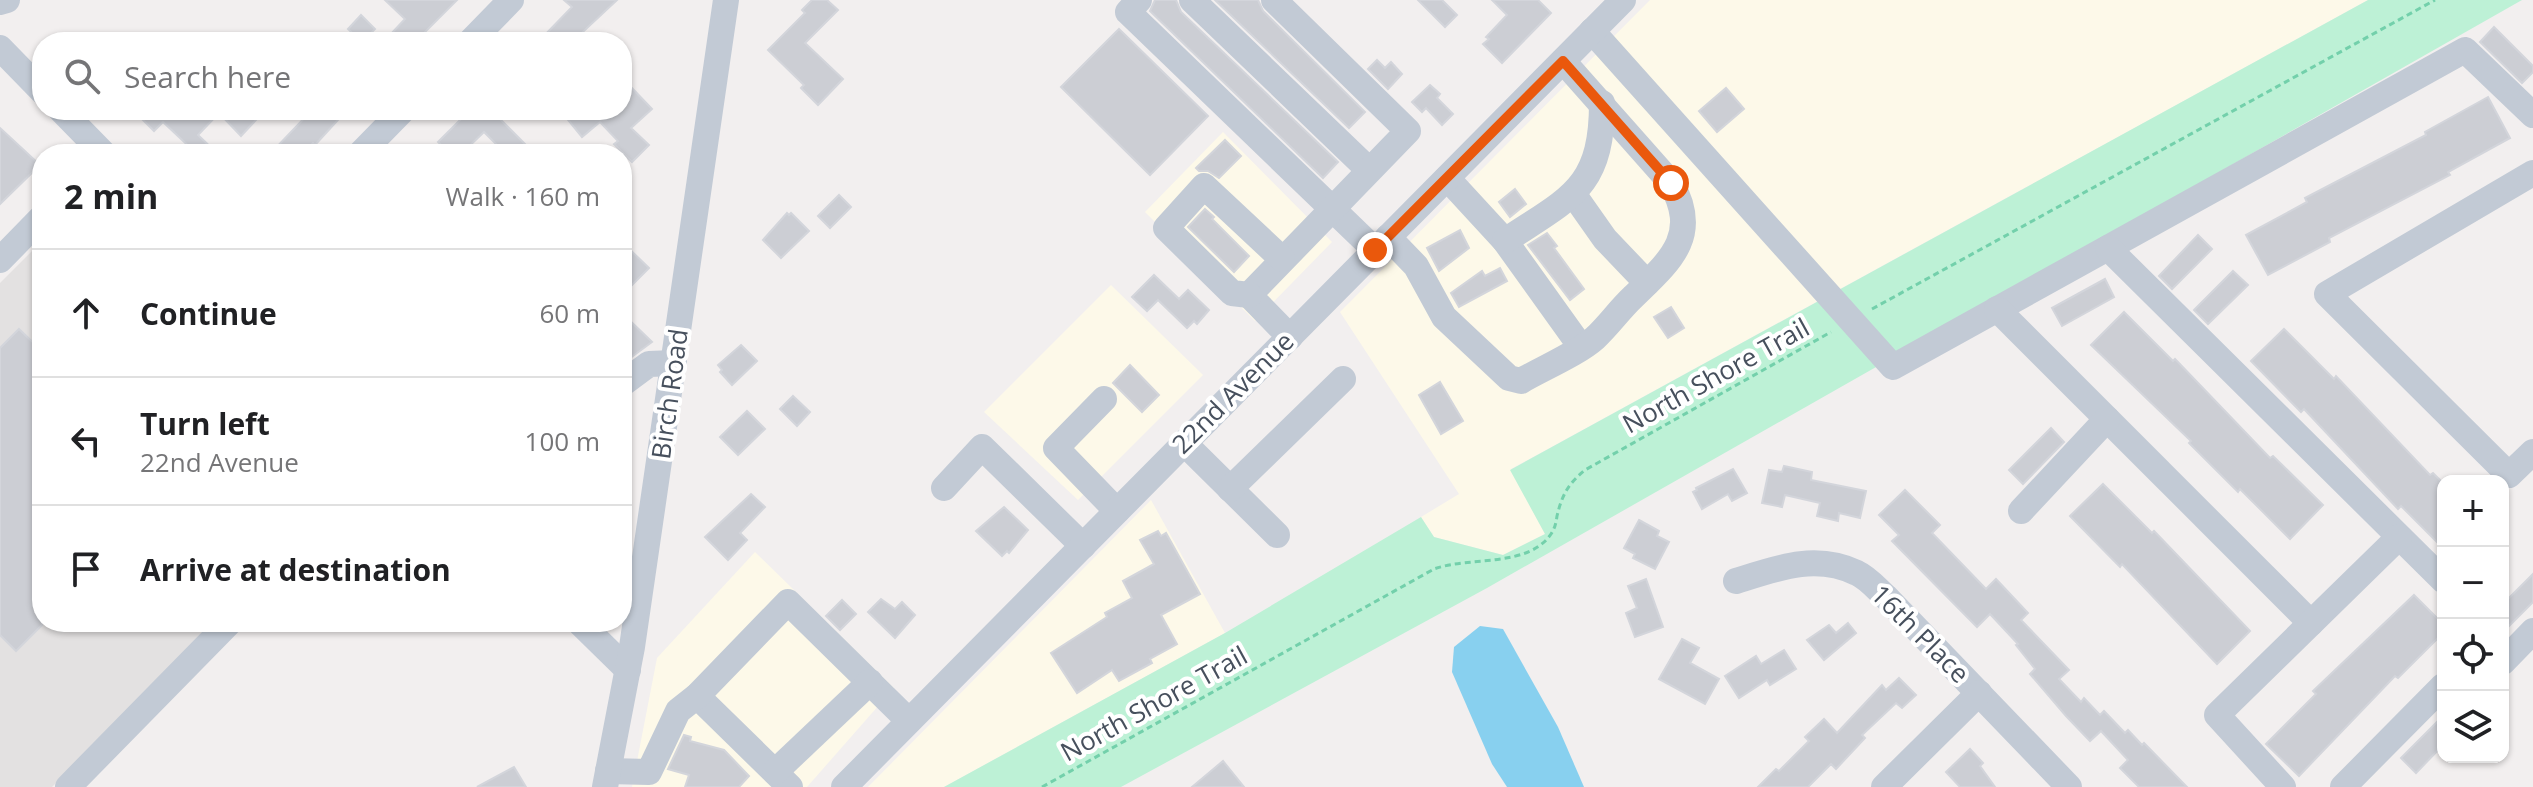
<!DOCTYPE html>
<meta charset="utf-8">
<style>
:root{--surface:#fff;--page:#f6f6f6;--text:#202124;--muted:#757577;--line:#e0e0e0}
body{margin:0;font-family:"Open Sans",sans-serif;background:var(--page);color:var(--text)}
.controls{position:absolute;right:24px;bottom:24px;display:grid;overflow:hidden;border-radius:16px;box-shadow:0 2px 6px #0004}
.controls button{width:72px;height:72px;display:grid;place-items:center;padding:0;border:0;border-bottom:2px solid var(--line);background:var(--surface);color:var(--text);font:40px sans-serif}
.stop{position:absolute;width:24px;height:24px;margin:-18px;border:6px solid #ea580c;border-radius:50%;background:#fff}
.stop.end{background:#ea580c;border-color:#fff;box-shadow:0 2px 8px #0008}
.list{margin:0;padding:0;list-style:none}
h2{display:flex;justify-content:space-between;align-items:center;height:104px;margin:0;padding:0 32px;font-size:34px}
h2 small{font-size:26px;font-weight:400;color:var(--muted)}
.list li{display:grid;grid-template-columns:52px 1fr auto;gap:24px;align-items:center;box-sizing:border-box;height:128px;padding:0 32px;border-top:2px solid var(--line)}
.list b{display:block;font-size:30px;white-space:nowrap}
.list p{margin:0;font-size:26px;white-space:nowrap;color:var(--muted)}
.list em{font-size:26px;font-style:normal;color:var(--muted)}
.icon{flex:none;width:44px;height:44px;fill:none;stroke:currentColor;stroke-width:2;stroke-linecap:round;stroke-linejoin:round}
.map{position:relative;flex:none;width:2533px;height:787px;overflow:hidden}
.search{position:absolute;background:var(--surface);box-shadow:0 2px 6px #0004;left:32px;top:32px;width:600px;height:88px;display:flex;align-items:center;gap:20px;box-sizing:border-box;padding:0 28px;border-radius:32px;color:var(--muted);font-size:30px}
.panel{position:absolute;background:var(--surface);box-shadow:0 2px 6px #0004;left:32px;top:144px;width:600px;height:488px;border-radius:32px}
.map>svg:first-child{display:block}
</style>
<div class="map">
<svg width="2533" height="787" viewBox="0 0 2533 787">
<rect width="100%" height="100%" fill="#f2efef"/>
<!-- commercial -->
<g fill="#fdf9e9">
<polygon points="1650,0 2368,0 1511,469 1545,534 1503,555 1434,537 1421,517 1459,494 1340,312"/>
<polygon points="1223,132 1332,242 1255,321 1145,212"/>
<polygon points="1111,285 1203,375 1078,500 984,412"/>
<polygon points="1151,500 1225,633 944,787 868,787"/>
<polygon points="755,552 894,688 807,787 632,787 657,658"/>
</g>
<!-- education -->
<polygon fill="#e3e1e1" points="42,241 42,622 214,622 52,787 0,787 0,283"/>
<!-- green -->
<polygon fill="#bdf1d6" points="2368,0 2522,0 1487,588 1121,787 944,787 1225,633 1421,517 1434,537 1503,555 1545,534 1510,470"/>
<!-- water -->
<polygon fill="#88d0ef" points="1480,626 1503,629 1558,727 1584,787 1507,787 1492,764 1452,672 1454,647"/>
<!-- building -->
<g fill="#ccced4" stroke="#d3d5db" stroke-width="2">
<polygon points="385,0 457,0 415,42 397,42 390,35 405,19"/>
<polygon points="564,0 617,0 572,42 538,42 572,7"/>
<polygon points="812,0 827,0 838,10 805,43 843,79 818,105 801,88 804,85 768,50 805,13 802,10"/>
<polygon points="1155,0 1176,0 1181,12 1338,162 1323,178 1150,11"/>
<polygon points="1215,0 1258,0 1263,11 1365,112 1349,128"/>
<polygon points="1418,0 1442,0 1457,15 1445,27"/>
<polygon points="1492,0 1538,0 1551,13 1502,63 1483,44 1489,39 1486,37 1507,15"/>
<polygon points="361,15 375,29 362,42 348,29"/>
<polygon points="2494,27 2533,66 2533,72 2522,83 2480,42"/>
<polygon points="1119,29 1208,116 1150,175 1061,87"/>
<polygon points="1377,60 1385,68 1391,62 1402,74 1388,89 1368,69"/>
<polygon points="1430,85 1440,94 1437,98 1453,114 1442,125 1426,108 1422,112 1412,102"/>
<polygon points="630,86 652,109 631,128 649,145 632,162 614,144 618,141 600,122 582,137 560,110 622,110 622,94"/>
<polygon points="1726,88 1744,109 1717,132 1699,111"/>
<polygon points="2488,97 2510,138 2448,172 2450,175 2329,238 2330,242 2268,275 2246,235 2307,202 2305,198 2426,135 2425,132"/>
<polygon points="133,110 246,110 256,120 241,136 219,113 198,135 218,154 197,154 163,122 154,131"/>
<polygon points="312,110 347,110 315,145 313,143 303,154 270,154"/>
<polygon points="470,110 491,110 527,146 519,154 506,154 484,132 461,154 451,154 438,142"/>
<polygon points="0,128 40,165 0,204"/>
<polygon points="1225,140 1241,156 1219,178 1208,171 1199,171 1196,168"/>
<polygon points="1515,189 1526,204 1510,217 1499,202"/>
<polygon points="839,195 851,207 830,228 818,216"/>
<polygon points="1205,209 1214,217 1212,219 1249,256 1234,272 1188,227"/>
<polygon points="787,213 789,215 791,213 809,231 781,258 763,240"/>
<polygon points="1460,230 1469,248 1439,271 1427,248"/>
<polygon points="1547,233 1557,246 1554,248 1584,289 1570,300 1528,245"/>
<polygon points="2198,235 2212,249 2172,289 2159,276"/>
<polygon points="622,242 649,268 622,295"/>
<polygon points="1500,268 1507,281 1459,307 1451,293 1482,271 1485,276"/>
<polygon points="2233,271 2248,285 2208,324 2194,310"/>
<polygon points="1154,275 1179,299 1188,290 1209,310 1197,324 1194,321 1187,328 1158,300 1147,311 1132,297"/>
<polygon points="2105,279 2114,297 2062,326 2052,308"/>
<polygon points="1671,307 1684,328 1668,338 1654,317"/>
<polygon points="2124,312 2173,361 2175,359 2270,458 2273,456 2323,505 2290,539 2240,489 2238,492 2189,443 2191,441 2091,345"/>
<polygon points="622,313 652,342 622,364"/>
<polygon points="19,329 41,350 34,358 42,366 42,625 16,651 0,635 0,348"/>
<polygon points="2284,329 2334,379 2336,376 2430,475 2433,473 2443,483 2443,548 2401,506 2398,509 2304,409 2301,412 2251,361"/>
<polygon points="741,345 757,361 732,385 720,372 722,370 718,365"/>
<polygon points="1130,365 1159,395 1142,412 1113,383"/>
<polygon points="1440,382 1463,421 1441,434 1419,395"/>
<polygon points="793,396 810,412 797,426 780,409"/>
<polygon points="747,411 765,429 738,455 720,437"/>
<polygon points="2051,428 2064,442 2023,484 2009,470"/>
<polygon points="1784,466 1812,472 1811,480 1866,491 1860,518 1839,513 1838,521 1817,516 1820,503 1785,495 1782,507 1762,503 1769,470 1782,472"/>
<polygon points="1733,469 1747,493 1732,501 1728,494 1702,509 1693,492 1697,490 1696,488"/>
<polygon points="2103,484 2152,533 2154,531 2250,631 2217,664 2122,564 2120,567 2070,516"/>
<polygon points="1905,490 1940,525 1932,533 1986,589 1996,579 2028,613 2021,620 2069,670 2059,679 2081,702 2084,698 2100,715 2104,711 2125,733 2128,730 2142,745 2144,743 2187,787 2139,787 2120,768 2128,760 2101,731 2090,741 2066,716 2030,674 2035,669 2016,645 2018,644 1990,614 1977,627 1892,541 1899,535 1879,515"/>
<polygon points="751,494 765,507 740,533 747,540 728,560 705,537"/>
<polygon points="1004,507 1028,530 1009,553 1007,551 1002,556 976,531"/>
<polygon points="1639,520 1659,531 1657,536 1669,542 1655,569 1633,558 1635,554 1624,548"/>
<polygon points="1158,531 1161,536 1166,533 1200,594 1161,615 1177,644 1150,659 1152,663 1119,681 1112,670 1077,693 1051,653 1107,617 1105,613 1132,598 1123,581 1154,564 1140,540"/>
<polygon points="2533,574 2533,602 2503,632 2503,604"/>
<polygon points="1646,579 1663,627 1635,637 1626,613 1637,608 1628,586"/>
<polygon points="2414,595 2443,624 2443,633 2398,678 2395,676 2299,776 2266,744 2316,694 2313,691"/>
<polygon points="881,599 895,609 902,602 915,615 895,638 868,612"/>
<polygon points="842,600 856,614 840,630 826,616"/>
<polygon points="1848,623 1856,633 1824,660 1807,640 1829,625 1836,633"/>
<polygon points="1682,639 1699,648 1690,663 1719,679 1705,704 1659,679"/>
<polygon points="1784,650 1796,669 1770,685 1767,680 1739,698 1725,676 1756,656 1761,664"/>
<polygon points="1899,678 1916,695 1902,708 1896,703 1862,735 1865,738 1836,769 1831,764 1808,787 1758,787 1776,769 1779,771 1809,741 1805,737 1824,719 1837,733 1882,685 1886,690"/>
<polygon points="2443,716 2443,745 2416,773 2401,758"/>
<polygon points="684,735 691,737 690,741 724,750 749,776 739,787 685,787 689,775 668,769"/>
<polygon points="1970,749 1983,763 1980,766 1995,787 1960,787 1946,772"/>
<polygon points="1223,761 1244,787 1192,787"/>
<polygon points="514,767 526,787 477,787"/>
</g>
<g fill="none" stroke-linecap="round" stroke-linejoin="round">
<!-- path -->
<g stroke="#73d0ab" stroke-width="3" stroke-dasharray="6 4" stroke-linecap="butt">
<polyline points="1872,309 2435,0"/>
<path d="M1042 787 1434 569C1470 556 1528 568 1551 534 1555 528 1556 523 1557 516 1562 495 1568 484 1585 470L1831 332"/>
</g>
<!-- minor -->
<g stroke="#c2cad5" stroke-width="26">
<polyline points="1139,0 1128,12 1375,250"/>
<polyline points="1192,0 1369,170"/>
<polyline points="1274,0 1408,131 1249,295 1290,337"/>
<polyline points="0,2 7,0"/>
<polyline points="1592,31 1893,367 2465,50 2533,115"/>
<polyline points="470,42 511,0"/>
<polyline points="0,48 42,91"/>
<polyline points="61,110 104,154"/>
<polyline points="360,154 403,110"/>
<polyline points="2533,173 2327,294 2509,475 2533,452"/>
<polyline points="1447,178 1505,241 1581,347"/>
<polyline points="1574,195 1605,239 1647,283"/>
<path d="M1388 237 1416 266 1444 317 1509 378 1521 381C1543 368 1577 354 1595 338 1609 325 1620 309 1633 297 1670 261 1701 236 1671 183L1563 61"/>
<path d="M1505 241C1569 198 1602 189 1602 103"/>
<polyline points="2108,248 2443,580"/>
<polyline points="0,260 42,217"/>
<polyline points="1249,295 1232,293 1166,228 1204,186 1282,259"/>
<polyline points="1997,309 2311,623"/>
<polyline points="622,384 649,364 674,363"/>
<polyline points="1104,399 1056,448 1117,511"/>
<polyline points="1184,443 1277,535"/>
<polyline points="944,488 982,447 1083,546"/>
<polyline points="1230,489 1343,379"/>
<polyline points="2021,511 2107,419"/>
<path d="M1736 581C1777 568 1816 553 1857 573 1868 578 1877 589 1886 597L2069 787"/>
<polyline points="579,622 628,670"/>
<polyline points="2503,662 2533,631"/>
<polyline points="697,696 790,787"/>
<polyline points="608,771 649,772 678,711 697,696 788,602 909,721"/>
<polyline points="775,772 870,682"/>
<polyline points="68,787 230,622"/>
<polyline points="605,787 632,647 726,0"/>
<polyline points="844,787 1623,0"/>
<polyline points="1884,787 1979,693"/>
<polyline points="2283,787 2217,715 2399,537"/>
<polyline points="2343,787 2443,686"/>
</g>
</g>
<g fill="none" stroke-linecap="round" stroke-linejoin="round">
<!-- route -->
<polyline stroke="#ea580c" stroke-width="10" points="1375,250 1563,61 1671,183"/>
</g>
<g text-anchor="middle" stroke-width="8" stroke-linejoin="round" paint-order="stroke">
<!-- street labels -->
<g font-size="26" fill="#47505d" stroke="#fff">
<text transform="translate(1716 376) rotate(-29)" y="9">North Shore Trail</text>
<text transform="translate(1233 393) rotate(-45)" y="9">22nd Avenue</text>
<text transform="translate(670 394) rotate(-82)" y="9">Birch Road</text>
<text transform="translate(1920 634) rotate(45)" y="9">16th Place</text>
<text transform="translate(1154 704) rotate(-29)" y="9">North Shore Trail</text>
</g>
</g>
</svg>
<div class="controls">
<button>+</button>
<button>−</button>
<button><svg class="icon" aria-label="locate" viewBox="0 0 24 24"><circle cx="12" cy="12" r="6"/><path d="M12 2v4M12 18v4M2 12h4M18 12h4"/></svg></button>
<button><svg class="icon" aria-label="layers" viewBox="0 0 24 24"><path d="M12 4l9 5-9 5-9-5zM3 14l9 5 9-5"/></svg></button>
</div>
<div class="stop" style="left:1671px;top:183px"></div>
<div class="stop end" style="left:1375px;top:250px"></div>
<div class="search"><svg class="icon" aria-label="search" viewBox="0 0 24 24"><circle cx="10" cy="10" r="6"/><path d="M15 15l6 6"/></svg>Search here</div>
<section class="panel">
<h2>2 min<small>Walk · 160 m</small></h2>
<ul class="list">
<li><svg class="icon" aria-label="ahead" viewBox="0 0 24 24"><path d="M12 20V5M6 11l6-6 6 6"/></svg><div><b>Continue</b></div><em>60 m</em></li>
<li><svg class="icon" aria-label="left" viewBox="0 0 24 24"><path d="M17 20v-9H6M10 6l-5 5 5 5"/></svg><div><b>Turn left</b><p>22nd Avenue</p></div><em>100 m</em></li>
<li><svg class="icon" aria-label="arrive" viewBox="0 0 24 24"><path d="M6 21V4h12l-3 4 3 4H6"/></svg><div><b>Arrive at destination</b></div></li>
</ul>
</section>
</div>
